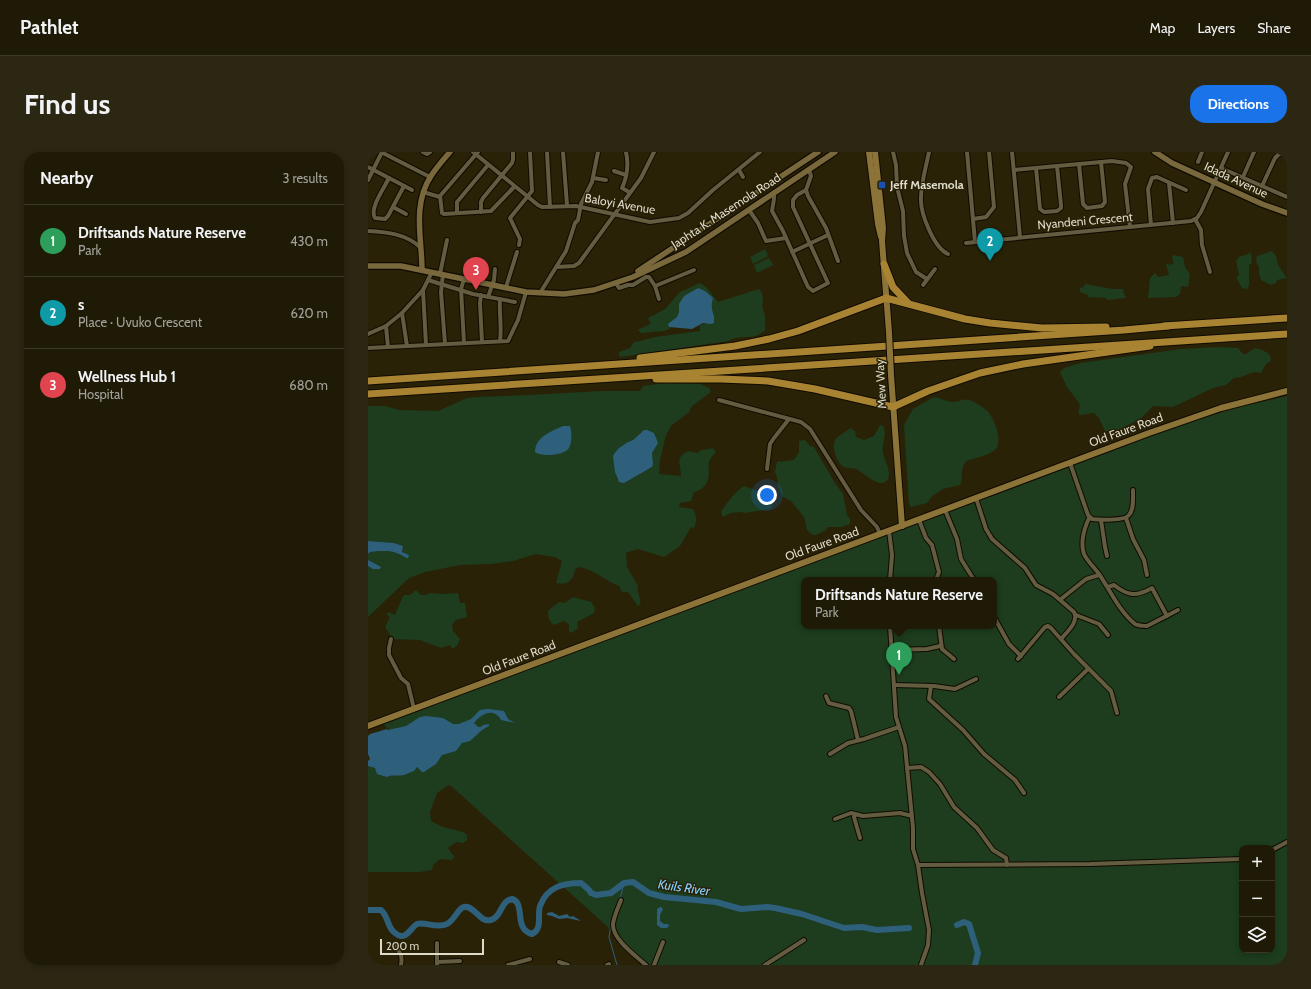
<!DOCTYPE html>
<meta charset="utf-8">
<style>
:root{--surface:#1f1a05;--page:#2c2713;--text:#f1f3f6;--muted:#a1a19a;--line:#3c3827;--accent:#1a73e8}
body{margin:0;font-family:Cabin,sans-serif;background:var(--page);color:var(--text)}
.controls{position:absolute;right:12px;bottom:12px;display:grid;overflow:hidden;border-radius:8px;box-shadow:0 2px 6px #0003}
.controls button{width:36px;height:36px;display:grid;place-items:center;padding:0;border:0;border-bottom:1px solid var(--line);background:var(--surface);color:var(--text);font:20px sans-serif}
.scale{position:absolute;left:12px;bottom:10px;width:104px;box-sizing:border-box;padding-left:4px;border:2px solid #dfdbcb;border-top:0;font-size:11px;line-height:14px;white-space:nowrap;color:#dfdbcb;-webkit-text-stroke:3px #292207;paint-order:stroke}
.you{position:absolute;left:399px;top:343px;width:14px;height:14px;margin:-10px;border:3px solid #fff;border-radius:50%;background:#1a73e8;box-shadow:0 0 0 6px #1a73e833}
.badge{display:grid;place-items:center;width:26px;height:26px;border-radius:50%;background:var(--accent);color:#fff;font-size:13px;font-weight:700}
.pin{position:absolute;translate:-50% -33px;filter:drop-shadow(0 1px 2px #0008)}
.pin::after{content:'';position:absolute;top:21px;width:14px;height:12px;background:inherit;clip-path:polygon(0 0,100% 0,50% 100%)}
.popup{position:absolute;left:433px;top:425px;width:196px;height:52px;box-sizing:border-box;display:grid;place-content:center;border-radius:8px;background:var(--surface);filter:drop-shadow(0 1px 3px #0005);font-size:13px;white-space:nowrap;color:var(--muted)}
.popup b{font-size:15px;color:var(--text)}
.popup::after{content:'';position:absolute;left:50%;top:100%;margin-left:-8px;border:8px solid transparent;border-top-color:var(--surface)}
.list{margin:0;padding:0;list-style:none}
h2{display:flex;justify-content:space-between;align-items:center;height:52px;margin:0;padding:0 16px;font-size:17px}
h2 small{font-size:13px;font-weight:400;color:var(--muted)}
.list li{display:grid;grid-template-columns:26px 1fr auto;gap:12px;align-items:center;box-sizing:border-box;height:72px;padding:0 16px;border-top:1px solid var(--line)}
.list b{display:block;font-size:15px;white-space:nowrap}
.list p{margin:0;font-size:13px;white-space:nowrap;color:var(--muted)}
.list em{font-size:13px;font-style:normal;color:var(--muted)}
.icon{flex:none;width:22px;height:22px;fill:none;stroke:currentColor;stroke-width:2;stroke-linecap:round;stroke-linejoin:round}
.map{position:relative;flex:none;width:919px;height:813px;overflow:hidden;border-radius:16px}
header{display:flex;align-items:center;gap:24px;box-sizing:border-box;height:56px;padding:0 20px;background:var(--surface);border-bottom:1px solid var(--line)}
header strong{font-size:19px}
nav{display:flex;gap:22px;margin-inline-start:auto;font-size:14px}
.intro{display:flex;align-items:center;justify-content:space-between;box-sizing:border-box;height:96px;padding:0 24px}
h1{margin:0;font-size:28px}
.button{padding:10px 18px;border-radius:16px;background:var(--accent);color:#fff;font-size:14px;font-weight:700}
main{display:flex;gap:24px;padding:0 24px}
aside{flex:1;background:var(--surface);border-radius:16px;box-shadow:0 2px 6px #0003}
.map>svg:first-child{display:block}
</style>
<header>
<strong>Pathlet</strong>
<nav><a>Map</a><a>Layers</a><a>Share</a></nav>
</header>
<div class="intro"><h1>Find us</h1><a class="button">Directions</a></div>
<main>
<aside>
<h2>Nearby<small>3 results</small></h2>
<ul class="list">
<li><span class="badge" style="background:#2e9e5b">1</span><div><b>Driftsands Nature Reserve</b><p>Park</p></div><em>430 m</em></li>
<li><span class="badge" style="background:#0f9aa8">2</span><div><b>s</b><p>Place · Uvuko Crescent</p></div><em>620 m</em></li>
<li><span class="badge" style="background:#e0444e">3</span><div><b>Wellness Hub 1</b><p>Hospital</p></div><em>680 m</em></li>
</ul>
</aside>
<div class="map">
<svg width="919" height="813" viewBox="0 0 919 813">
<rect width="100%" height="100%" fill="#292207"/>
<!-- green -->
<g fill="#1d3d1e" fill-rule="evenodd">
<polygon points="397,97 400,104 385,112 382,105"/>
<polygon points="904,99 908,104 910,113 919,126 909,128 908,131 903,133 893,128 891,121 891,115 888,110 889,104"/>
<polygon points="883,101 884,111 881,113 881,133 879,137 874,136 868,125 871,123 868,109 871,105"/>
<polygon points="805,103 815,105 817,115 822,122 820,135 813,134 812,142 808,145 780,146 782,126 787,121 790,125 801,123 798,112 800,112 802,113 806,111 804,106"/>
<polygon points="401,106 405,113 389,121 386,113"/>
<path d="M332 131 338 135 350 150C364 146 377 141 391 137L394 141 395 148 394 154 397 164V178C385 190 372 181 360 189L252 205 251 204V200L262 196 266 190 272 189 287 185 332 179V173L347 169 342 155 344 148 330 136 316 144 311 154V160L309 165 301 175 303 176 296 179 273 181 270 178 271 177 283 172 280 166 297 157 312 140Z"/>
<path d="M717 132 745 137H755L756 142 758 145 757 146 739 148 738 146C733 145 726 146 720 145V143L712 140V136L716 135Z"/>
<path d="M850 195 870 196 875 202H878L887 196C894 198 904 200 903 209L898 212 893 221 886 220 873 225 866 226 858 233 845 236 805 255 785 254 773 266 764 271 747 279H737L731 266 726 261 712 263 710 261 712 254 711 251 699 235 692 220 696 216 712 211 813 197Z"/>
<path d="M298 231 332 232 341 236 343 240 324 254 321 260 303 274 298 283 292 308 291 322 313 324C313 311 306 307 320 299L330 301 333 298 341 297 345 296 348 300C345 303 343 305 341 310 340 315 341 318 341 322 340 332 335 338 326 340L323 349 312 351 311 355 325 357C329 364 329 369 326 376L323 375 312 394 296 405 270 397 258 401 259 415 270 434C268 441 274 447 272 453L270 454 260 440H254L251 434C237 429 226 417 211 415L207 417C206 428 199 434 188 431L194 409 187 405 168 402 145 409 123 412 92 413 57 420 41 426 0 465V414L5 417 10 414 0 408V402L2 400C16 398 26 398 38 406V402L34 400 35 394 26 391 0 389V254H17L31 258 70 259 99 246 111 245 161 243 234 239H272L275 234ZM273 280 288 295C281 301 286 308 284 315L258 330 249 327 245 305 262 289 265 288Z"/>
<path d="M919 244V813H274L255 796 241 776 82 633 79 634 69 641 62 660 63 669 75 675 95 680 99 683V688L95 691 88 690 80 696 84 702 87 704 84 708 72 707 65 713 64 718 52 720H0V614H2C13 618 24 626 36 623 40 622 45 617 50 615L54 620 63 616 15 572 270 473 782 282 868 256ZM436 428H626V474H436ZM874 696H904V798H874Z"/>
<path d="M568 245C574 247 580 250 586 250 596 249 594 245 606 250 610 252 616 256 619 259 626 265 636 291 627 298 619 304 607 306 598 309 591 320 596 325 592 333L575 337 564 344 559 351 543 355 541 352 536 273 545 257 564 246Z"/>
<path d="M512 273 515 274C520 283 513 291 515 301 516 308 524 320 520 327 513 339 495 320 488 317 484 315 480 317 476 315 469 311 466 301 466 293 466 284 476 282 482 276L487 279 488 285 496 288 506 284Z"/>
<polygon points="437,288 442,294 446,295 467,331 475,342 479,363 482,367 482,372 473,375 460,375 458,378 448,383 445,383 439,378 436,365 423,349 415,345 410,334 409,326 407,320 409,310 426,308 431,300 431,289"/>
<path d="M376 334 395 341 405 350 404 355 402 357 377 361 373 360 363 361 355 365 353 360C357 353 369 338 376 334Z"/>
<polygon points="48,438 53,443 56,443 63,441 74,442 90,441 92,451 97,451 99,465 88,468 84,473 85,479 92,487 89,494 84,497 82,493 73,496 52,488 25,487 17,475 22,465 19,463 20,460 27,463 35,444 37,443 42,443"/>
<path d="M205 445 223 450 227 456 226 461 209 470 210 476 203 481 201 479V472L196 469 186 473C181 469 180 465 180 459L191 450 197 451Z"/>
</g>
<!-- water -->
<g fill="#2e607c">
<path d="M330 136 337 139 345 146C341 160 348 161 346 171L343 172 335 171 324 177 301 175 300 172 309 165 311 160V152L316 144Z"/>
<path d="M195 274H202C204 280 204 291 201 296 196 304 173 305 167 300 167 285 184 279 195 274Z"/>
<polygon points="276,278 279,278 286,281 290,291 284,301 285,312 284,315 258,330 255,331 251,330 247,320 245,305 246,302 251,296 260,290 265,288"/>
<path d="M0 389 26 391 35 394 34 400 41 403 40 406H38C27 398 16 398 2 400L0 402Z"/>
<polygon points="0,408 13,415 12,417 5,417 0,414"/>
<path d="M120 557 136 559 140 567 147 571 133 568C126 555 113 562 106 571L110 575H113L115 573 121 572V574L114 578 102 589 94 591 88 599 74 603 68 612 56 620H54L49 615 46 619C42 620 40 622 36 623 30 625 25 622 19 625L9 622 7 616 0 614V609L2 607 0 602V584L2 582 19 577 20 578 38 574 52 565 58 564 75 566 85 572H91L103 567 112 558Z"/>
<polygon points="292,755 293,755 295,757 292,763 292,769 296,772 300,772 301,774 299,776 293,776 289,773 289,757"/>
<polygon points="184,760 191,764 199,762 202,765 205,764 213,769 199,766 191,767 184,764 179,763 179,761"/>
</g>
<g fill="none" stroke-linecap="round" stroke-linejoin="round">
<!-- stream -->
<g stroke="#2e607c" stroke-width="1">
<polyline points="252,747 256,731"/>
<polyline points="243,773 241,785 249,813"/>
<polyline points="243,777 248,786"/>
</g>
<!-- river -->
<g stroke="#2e607c" stroke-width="6">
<path d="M0 758H13C21 765 19 776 27 781 38 790 42 776 49 772 56 769 68 777 79 772 87 768 90 756 96 755 107 753 111 771 123 768 134 765 132 749 144 747 158 751 145 777 164 782 175 777 169 763 172 754 179 735 195 731 213 731L221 738 223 741 228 743 243 741 256 731 265 730 281 741 296 745 348 750 373 757 399 755 407 756 434 762 476 776 494 775 509 778 541 776"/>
<polyline points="589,773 596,770 601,772 610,801 607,813"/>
</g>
<!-- street casing -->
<g stroke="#110b00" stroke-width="6">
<g id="street">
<polyline points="13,0 62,25"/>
<polyline points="55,0 59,2 62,0"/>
<polyline points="105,0 170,53 174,55 208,54 282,70 311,66 320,61 345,38 392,0"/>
<polyline points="110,0 72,44 74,61 76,62 123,59 146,35"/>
<polyline points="179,0 182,55"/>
<polyline points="195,0 199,53"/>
<path d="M258 0C261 13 259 25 254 36L261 40"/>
<polyline points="525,0 528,13 529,35 535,59 536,84 539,101 548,120 559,127"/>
<path d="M561 0C558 15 553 31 553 46 552 61 566 96 580 102"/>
<polyline points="599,0 607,90"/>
<polyline points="644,0 652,85"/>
<polyline points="830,10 834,0"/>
<polyline points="711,12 715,52 719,56 734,54 737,50 733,10"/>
<polyline points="0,15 44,38"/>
<polyline points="668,16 672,57 676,60 689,59 693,56 693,53 689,14"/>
<polyline points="853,16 919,45"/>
<polyline points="371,18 375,25"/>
<polyline points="441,18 443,24 438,38 440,44 458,76 470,109"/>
<polyline points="646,18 744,9 758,11 763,15 757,32 762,75"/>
<polyline points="246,19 258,23"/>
<polyline points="875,25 886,0"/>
<path d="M21 26C16 36 1 57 7 66L17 67 20 64 36 34"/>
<polyline points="225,26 238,28"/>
<polyline points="0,28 14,0"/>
<polyline points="801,31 805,71"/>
<polyline points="894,34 907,6 911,2 919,1"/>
<polyline points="55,40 72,45"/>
<polyline points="406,42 406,47 404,59 415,79 440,135 445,139 460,131 425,55 425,48 429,43 438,38"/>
<polyline points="25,55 38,62"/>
<polyline points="381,58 390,71 398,89 418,86"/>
<polyline points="113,60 113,50 115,46 144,11 145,7 145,0"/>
<polyline points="89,61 89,50 120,13"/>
<polyline points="605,67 618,65 626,55 621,0"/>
<polyline points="827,67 833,78 834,93 842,120"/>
<polyline points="783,73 780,37 784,26 789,25 818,38"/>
<path d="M0 79C19 80 39 82 53 96"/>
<polyline points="598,91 823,69 829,66 833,60 860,0"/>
<polyline points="151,93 152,87 142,66 164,39 162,0"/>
<polyline points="424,100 460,83"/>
<polyline points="189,115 206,114 211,111 273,26 286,0"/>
<polyline points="72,122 79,88"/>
<polyline points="75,122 73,140 77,192"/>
<polyline points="96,127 93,137 96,191"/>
<polyline points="60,128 105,142 147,150"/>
<polyline points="248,131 251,136 260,133 265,133 278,125 281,125 287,134 291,147"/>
<polyline points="555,133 567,117"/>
<polyline points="287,134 326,118"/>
<polyline points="138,135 149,100"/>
<polyline points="55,138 58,193"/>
<polyline points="172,141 198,99 207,71 210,68 213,52 224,30 230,0"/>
<polyline points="113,143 112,151 114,190"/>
<polyline points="120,145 126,128 127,117"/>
<path d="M132 147C131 161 134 175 132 189"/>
<polyline points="34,161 39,194"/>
<polyline points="18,174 20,195"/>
<polyline points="0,182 18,174 34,161 55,138 64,120"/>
<polyline points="0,196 140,189 150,168 158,140"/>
<polyline points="351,248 433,270 442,277 493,358 509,375 512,382"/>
<path d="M702 311 720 363 724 367C731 368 757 369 761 363 766 358 765 346 765 338"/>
<polyline points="399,317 402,292 406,286 421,267"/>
<path d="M608 346 618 377 624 387 657 416 668 433 685 442 706 460C711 470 699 480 693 487"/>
<polyline points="577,358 589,387 593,407 606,428"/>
<path d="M721 366C716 377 712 390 716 402 719 409 726 415 731 422 742 438 751 459 767 472 771 474 774 474 779 474L810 458"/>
<polyline points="758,366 765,387 776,408 779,423"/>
<polyline points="551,368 558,386 564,393 571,420 568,428"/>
<polyline points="733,368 737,395 739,404"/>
<polyline points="521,379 524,403 522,428"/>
<path d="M740 435 746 433C760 444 768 445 784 436L799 464"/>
<polyline points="693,447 718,427 731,423"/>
<polyline points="708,463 731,472 740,483"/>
<polyline points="626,465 641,492 653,504"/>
<polyline points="522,474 528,565 537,594 545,676 545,697 550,713 554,741 561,778 560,793 553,813"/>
<polyline points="571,474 574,497 586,507"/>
<polyline points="23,487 21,496 21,503 33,526 40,532 46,557"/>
<polyline points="524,498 559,497 572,494"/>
<polyline points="650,507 677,475 680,474 683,476 706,502 743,539 749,561"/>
<polyline points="526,533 566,534 587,537 608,527"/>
<polyline points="563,534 561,547 595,578 616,602 647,628 656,641"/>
<polyline points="458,544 461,551 481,556 483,559 490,588"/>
<polyline points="691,545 720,517"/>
<polyline points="462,602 480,591 496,587 531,575"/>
<polyline points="539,616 553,615 561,620 572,632 586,655 609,676 625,698 638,706 639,713"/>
<polyline points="487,663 486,665 492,686"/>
<polyline points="467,667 483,661 495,664 532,661 544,664"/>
<polyline points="904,698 919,690"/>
<polyline points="550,713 722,712 874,707"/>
<path d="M253 748C250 756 246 764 245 772 244 787 268 804 278 813"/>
<path d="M26 792C31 801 35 801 33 813"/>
<polyline points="69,810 92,809"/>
<polyline points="191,810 200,813"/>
<polyline points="69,813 69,791"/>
<polyline points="140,813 162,807"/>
<polyline points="239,813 241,812"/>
<polyline points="286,813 295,790"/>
<polyline points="397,813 436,788"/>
</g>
</g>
<!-- secondary casing -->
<g stroke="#110b00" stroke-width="8">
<g id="secondary">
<polyline points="787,0 804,11 894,52 919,61"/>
<polyline points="0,114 33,114 158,140 196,142 226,138 265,125 318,100 467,0"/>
<path d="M54 118C54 87 44 53 63 24 68 16 75 8 82 0"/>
<polyline points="270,119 450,0"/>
</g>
</g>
<!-- primary casing -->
<g stroke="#110b00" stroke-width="8">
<g id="primary">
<polyline points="501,0 510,72 513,85"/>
<polyline points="507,0 515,76 514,89 521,180"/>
<polyline points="523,223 534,374"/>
<polyline points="0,574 781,281 853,256 919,239"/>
</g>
</g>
<!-- highway casing -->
<g stroke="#110b00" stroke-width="9">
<g id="highway">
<polyline points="516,112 525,135 540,151"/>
<polyline points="796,174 919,166"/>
<polyline points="272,206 367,194 401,187 430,179 518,146 597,167 622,171 674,176 738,175"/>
<polyline points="288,227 353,227 400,229 447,237 525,255 560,239 612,221 655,212 782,194"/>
<polyline points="0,229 756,178 800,174"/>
<polyline points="0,242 919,182"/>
</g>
</g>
<!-- street -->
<use href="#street" stroke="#635c40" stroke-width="4"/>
<!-- secondary -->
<use href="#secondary" stroke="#78683c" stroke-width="5.5"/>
<!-- primary -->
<use href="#primary" stroke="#8c7338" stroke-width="6"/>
<!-- highway -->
<use href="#highway" stroke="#a88332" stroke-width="7"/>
<!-- primary-bridge casing -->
<g stroke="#110b00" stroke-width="8" stroke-linecap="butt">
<polyline id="primary-bridge" points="521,180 523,223"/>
</g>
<!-- primary-bridge -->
<use href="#primary-bridge" stroke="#8c7338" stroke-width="6"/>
</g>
<!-- markers -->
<rect fill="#1a4fb4" stroke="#292207" stroke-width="1.5" x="510" y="29" width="8" height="8" rx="2"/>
<g text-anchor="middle" stroke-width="3" stroke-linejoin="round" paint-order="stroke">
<!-- street labels -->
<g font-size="12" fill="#dfdbcb" stroke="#292207">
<text transform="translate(868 28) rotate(25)" y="4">Idada Avenue</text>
<text transform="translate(252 52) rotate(10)" y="4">Baloyi Avenue</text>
<text transform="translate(358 59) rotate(-33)" y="4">Japhta K. Masemola Road</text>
<text transform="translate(717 69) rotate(-5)" y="4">Nyandeni Crescent</text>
<text transform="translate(513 232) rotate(-93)" y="4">Mew Way</text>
<text transform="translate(758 278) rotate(-20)" y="4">Old Faure Road</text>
<text transform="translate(454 392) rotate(-20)" y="4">Old Faure Road</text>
<text transform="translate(151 506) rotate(-21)" y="4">Old Faure Road</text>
</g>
<!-- poi labels -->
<g font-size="12" font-weight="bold" fill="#dfdbcb" stroke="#292207" text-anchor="start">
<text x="522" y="37">Jeff Masemola</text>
</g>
<!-- water labels -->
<g font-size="13" font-style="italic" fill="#83d1ff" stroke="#292207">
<text transform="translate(316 735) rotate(8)" y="5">Kuils River</text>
</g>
</g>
</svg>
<div class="controls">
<button>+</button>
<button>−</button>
<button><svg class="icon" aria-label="layers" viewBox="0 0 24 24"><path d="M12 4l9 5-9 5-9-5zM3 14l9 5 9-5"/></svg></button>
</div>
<div class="scale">200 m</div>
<div class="you"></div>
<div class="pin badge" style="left:531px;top:523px;background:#2e9e5b">1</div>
<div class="popup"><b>Driftsands Nature Reserve</b>Park</div>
<div class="pin badge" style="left:622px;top:109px;background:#0f9aa8">2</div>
<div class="pin badge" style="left:108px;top:138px;background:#e0444e">3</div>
</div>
</main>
